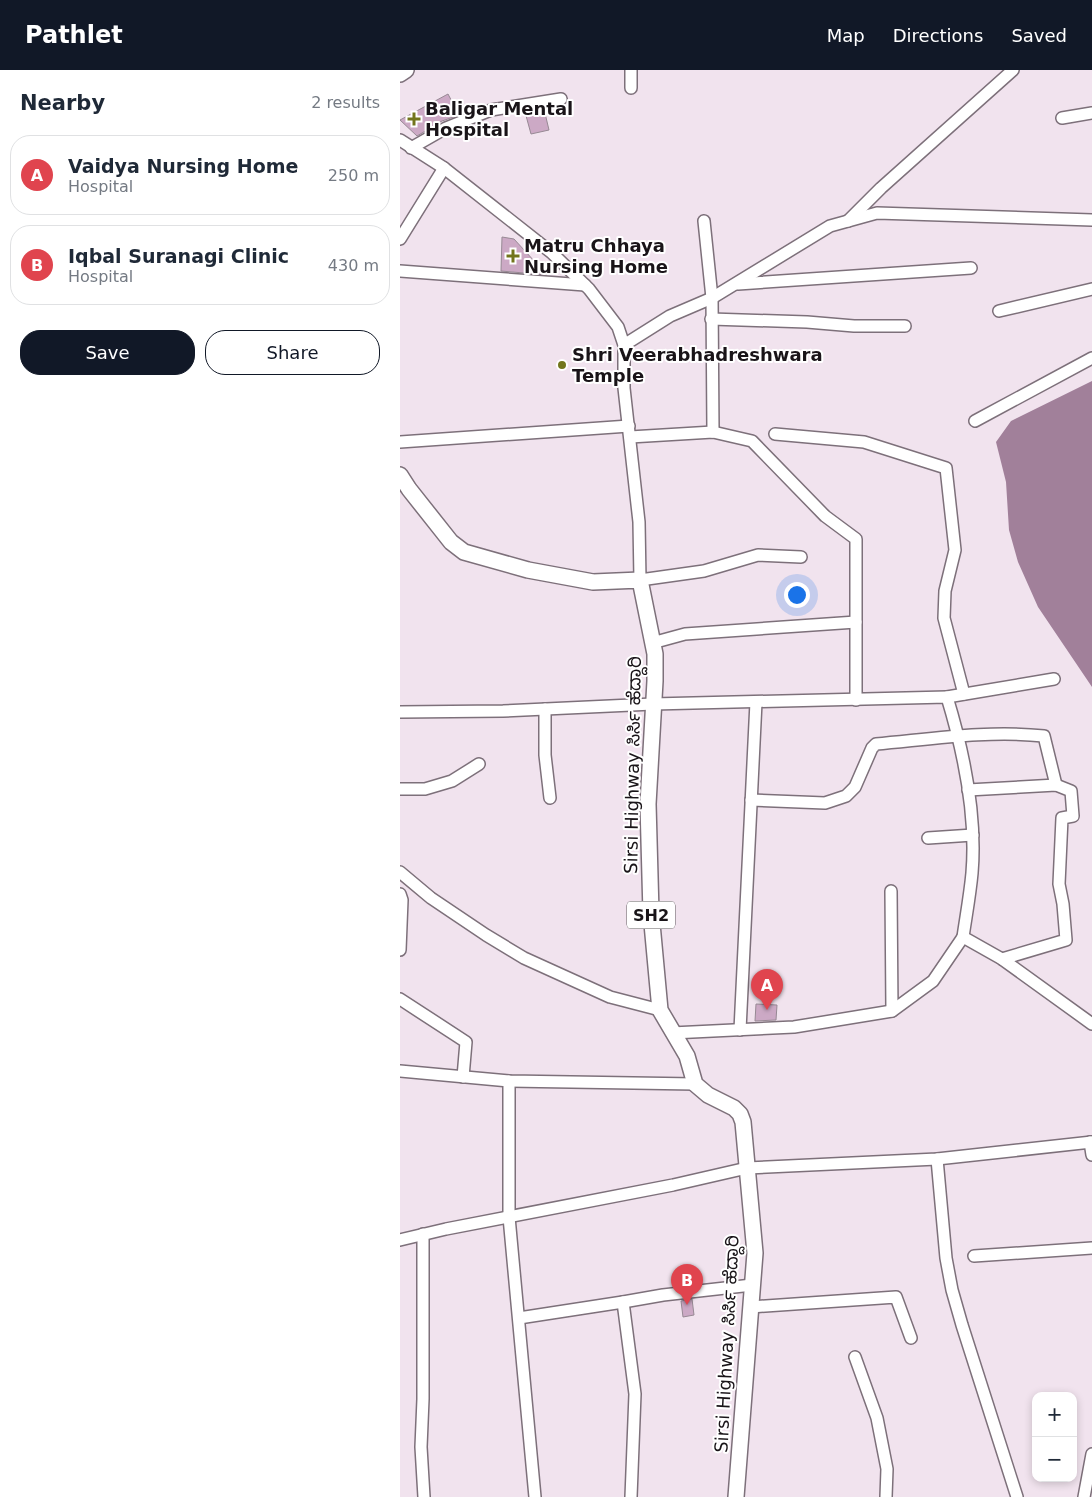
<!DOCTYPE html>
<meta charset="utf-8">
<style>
:root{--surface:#fff;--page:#f2f2f3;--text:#1f2937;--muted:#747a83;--line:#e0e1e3;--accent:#111827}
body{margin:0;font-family:"DejaVu Sans","Noto Sans Kannada",sans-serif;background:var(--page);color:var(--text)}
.controls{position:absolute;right:15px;bottom:15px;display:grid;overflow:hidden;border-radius:10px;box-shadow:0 2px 8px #0003}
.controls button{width:45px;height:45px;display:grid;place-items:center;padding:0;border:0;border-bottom:1px solid var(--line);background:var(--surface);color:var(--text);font:25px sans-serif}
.you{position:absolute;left:396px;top:524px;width:18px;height:18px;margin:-12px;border:4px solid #fff;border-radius:50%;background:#1a73e8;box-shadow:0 0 0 8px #1a73e833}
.badge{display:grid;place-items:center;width:32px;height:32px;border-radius:50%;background:var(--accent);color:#fff;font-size:16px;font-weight:700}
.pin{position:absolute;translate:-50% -41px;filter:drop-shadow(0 1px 2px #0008)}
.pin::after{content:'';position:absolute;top:26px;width:18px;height:15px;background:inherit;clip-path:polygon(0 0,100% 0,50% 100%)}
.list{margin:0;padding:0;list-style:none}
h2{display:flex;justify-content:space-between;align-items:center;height:65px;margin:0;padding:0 20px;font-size:21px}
h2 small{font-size:16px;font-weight:400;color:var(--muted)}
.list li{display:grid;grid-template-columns:32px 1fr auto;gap:15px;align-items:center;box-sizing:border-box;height:80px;margin:0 10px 10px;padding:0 10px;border:1px solid var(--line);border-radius:20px}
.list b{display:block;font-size:19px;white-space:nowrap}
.list p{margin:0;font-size:16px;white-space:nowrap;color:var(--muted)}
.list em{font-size:16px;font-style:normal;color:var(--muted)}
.actions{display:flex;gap:10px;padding:15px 20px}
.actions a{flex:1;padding:11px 0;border:1px solid var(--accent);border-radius:20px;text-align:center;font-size:18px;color:var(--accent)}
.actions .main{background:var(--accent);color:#fff}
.map{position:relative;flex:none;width:692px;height:1427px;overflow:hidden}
header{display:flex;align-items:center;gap:30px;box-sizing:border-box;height:70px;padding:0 25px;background:var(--accent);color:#fff}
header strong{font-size:24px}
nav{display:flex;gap:28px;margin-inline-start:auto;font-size:18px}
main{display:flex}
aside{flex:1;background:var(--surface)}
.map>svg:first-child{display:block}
</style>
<header>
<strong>Pathlet</strong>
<nav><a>Map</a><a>Directions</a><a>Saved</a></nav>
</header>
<main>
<aside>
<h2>Nearby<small>2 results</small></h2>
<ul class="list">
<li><span class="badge" style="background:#e0444e">A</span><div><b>Vaidya Nursing Home</b><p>Hospital</p></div><em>250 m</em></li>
<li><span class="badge" style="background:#e0444e">B</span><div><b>Iqbal Suranagi Clinic</b><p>Hospital</p></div><em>430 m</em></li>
</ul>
<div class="actions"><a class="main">Save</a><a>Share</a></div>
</aside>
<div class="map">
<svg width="692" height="1427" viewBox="0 0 692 1427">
<rect width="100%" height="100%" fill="#f1e3ee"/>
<!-- water -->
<polygon fill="#a1809a" points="692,311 692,617 638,537 618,492 609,460 606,412 596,372 611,351"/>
<!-- building -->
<g fill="#cca9c5" stroke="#978994">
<polygon points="48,24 59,45 42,51 17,66 0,50"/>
<polygon points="144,39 149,60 131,64 125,42"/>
<polygon points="102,167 114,169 147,205 101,201"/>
<polygon points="356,934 377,935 376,950 355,951"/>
<polygon points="292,1229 294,1245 283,1247 281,1231"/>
</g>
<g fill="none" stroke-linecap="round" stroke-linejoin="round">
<!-- minor casing -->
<g stroke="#7d707a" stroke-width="14">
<g id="minor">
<polyline points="231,18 231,0"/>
<polyline points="662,48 692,43"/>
<polyline points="0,70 44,98 152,183 189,219 218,257 224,275 224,318 239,452 240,510 304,501 358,485 401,487"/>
<polyline points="11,78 46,58 91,40 161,29"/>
<polyline points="304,151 312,228 313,362"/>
<polyline points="448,151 481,118 613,0"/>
<polyline points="0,169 44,98"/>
<polyline points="0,201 185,215"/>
<polyline points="338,214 571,198"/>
<polyline points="599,241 692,219"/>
<polyline points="311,249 407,252 454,256 505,256"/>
<polyline points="224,275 270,246 312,228 430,156 477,143 692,150"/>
<polyline points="575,351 692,288"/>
<polyline points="375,364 464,372 546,398 555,480 545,521 544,548 564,624"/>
<polyline points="230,367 313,362 352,371 425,446 456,469 456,630"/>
<polyline points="0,372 229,356"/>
<polyline points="252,573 285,564 456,552"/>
<polyline points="547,627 654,609"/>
<polyline points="145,639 145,685 150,728"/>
<path d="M0 642 103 641 253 634 547 627C564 683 577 744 572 803 570 825 566 846 563 867L602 889 692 954"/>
<polyline points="0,719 25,719 52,711 79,694"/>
<polyline points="568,720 656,715 671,721 673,746 662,748 659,814 663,834 666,870 602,889"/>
<path d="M351 730 425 733 446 726 455 717 472 678 476 674C532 669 588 660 644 666L656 715"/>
<polyline points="528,768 573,765"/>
<polyline points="0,802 31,828 86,865 124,888 210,927 260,940"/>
<polyline points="491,821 492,941"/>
<polyline points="0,824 2,830 0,880"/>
<polyline points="0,929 66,972 63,1007"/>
<polyline points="340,960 356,632"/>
<polyline points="272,963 394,957 492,941 533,911 563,867"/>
<polyline points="0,1001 109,1011 295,1014"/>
<polyline points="109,1011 109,1147 135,1427"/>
<polyline points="690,1072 692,1085"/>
<polyline points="537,1089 546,1188 552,1220 562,1255 617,1427"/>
<polyline points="23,1164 23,1329 21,1377 24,1427"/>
<polyline points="0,1170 46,1159 273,1115 347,1098 537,1089 692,1072"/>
<polyline points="574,1186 692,1178"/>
<polyline points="223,1232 235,1324 231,1427"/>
<polyline points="351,1237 496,1227 511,1268"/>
<polyline points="119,1248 223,1232 263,1225 352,1215"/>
<polyline points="455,1287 477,1348 487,1399 486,1427"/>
<polyline points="684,1427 692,1384"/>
</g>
</g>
<!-- major casing -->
<g stroke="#7d707a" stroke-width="18">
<g id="major">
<polyline points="0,4 6,0"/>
<polyline points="0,405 9,419 51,472 64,482 128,500 193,512 240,510 255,584 255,611 248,734 251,843 260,940 287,986 295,1014 308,1025 334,1038 340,1044 343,1052 355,1183 336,1427"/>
</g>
</g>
<!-- minor -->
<use href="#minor" stroke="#fff" stroke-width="11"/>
<!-- major -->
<use href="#major" stroke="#fff" stroke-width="15"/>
</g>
<!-- markers -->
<g fill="#72751c" stroke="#fff" stroke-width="2">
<path d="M11.5 41.5h5v5h5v5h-5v5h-5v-5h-5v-5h5z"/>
<path d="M110.5 178.5h5v5h5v5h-5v5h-5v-5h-5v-5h5z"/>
<circle cx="162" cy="295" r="5"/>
</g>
<g text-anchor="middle" stroke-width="4" stroke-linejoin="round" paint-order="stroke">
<!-- shield labels -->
<rect fill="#fff" stroke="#5e5a5d" stroke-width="1" x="227" y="831.5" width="48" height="27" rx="4"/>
<g font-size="16" font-weight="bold" fill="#191418">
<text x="251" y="851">SH2</text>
</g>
<!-- poi labels -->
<g font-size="18" font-weight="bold" fill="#191418" stroke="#fff" text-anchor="start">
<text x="25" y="45">Baligar Mental<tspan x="25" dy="21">Hospital</tspan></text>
<text x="124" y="182">Matru Chhaya<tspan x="124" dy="21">Nursing Home</tspan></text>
<text x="172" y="291">Shri Veerabhadreshwara<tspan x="172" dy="21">Temple</tspan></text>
</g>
<!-- street labels -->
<g font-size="18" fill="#191418" stroke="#fff">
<text transform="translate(233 695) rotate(-89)" y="6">Sirsi Highway ಸಿರ್ಸಿ ಹೆದ್ದಾರಿ</text>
<text transform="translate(327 1274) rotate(-87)" y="6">Sirsi Highway ಸಿರ್ಸಿ ಹೆದ್ದಾರಿ</text>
</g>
</g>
</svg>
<div class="controls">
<button>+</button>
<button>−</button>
</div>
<div class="you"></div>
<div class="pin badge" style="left:367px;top:940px;background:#e0444e">A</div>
<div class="pin badge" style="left:287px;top:1235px;background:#e0444e">B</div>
</div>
</main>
